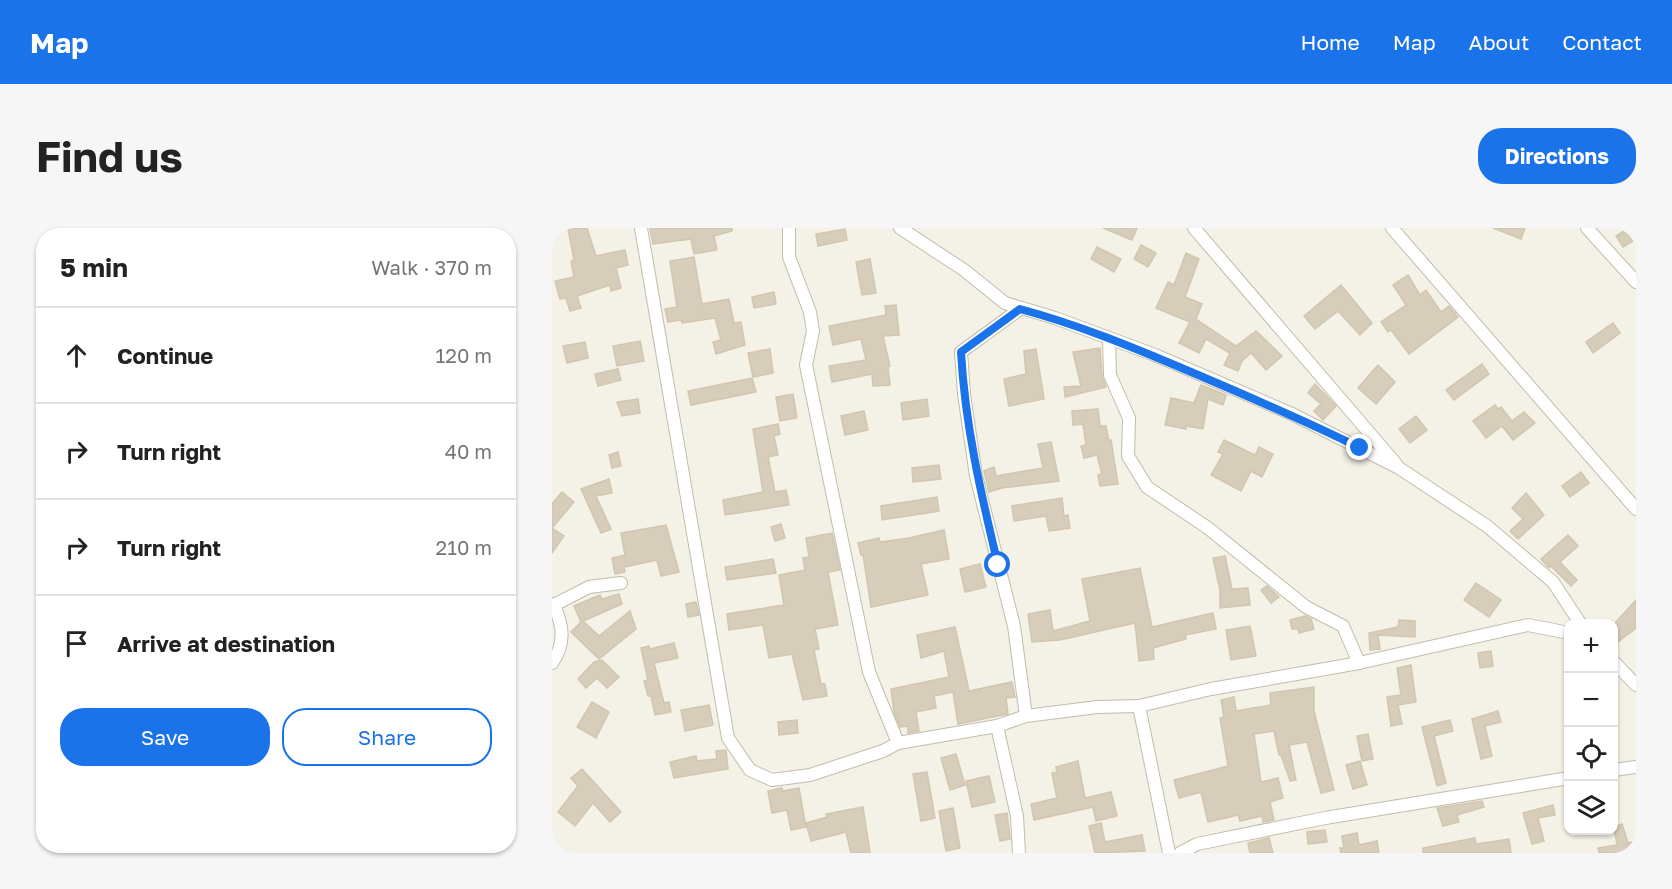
<!DOCTYPE html>
<meta charset="utf-8">
<style>
:root{--surface:#fff;--page:#f6f6f6;--text:#222;--muted:#767676;--line:#e0e0e0;--accent:#1a73e8}
body{margin:0;font-family:"Golos Text",sans-serif;background:var(--page);color:var(--text)}
.controls{position:absolute;right:18px;bottom:18px;display:grid;overflow:hidden;border-radius:12px;box-shadow:0 2px 4px #0004}
.controls button{width:54px;height:54px;display:grid;place-items:center;padding:0;border:0;border-bottom:2px solid var(--line);background:var(--surface);color:var(--text);font:30px sans-serif}
.stop{position:absolute;width:18px;height:18px;margin:-14px;border:4px solid #1a73e8;border-radius:50%;background:#fff}
.stop.end{background:#1a73e8;border-color:#fff;box-shadow:0 2px 6px #0008}
.list{margin:0;padding:0;list-style:none}
h2{display:flex;justify-content:space-between;align-items:center;height:78px;margin:0;padding:0 24px;font-size:26px}
h2 small{font-size:20px;font-weight:400;color:var(--muted)}
.list li{display:grid;grid-template-columns:39px 1fr auto;gap:18px;align-items:center;box-sizing:border-box;height:96px;padding:0 24px;border-top:2px solid var(--line)}
.list b{display:block;font-size:22px;white-space:nowrap}
.list em{font-size:20px;font-style:normal;color:var(--muted)}
.actions{display:flex;gap:12px;padding:18px 24px}
.actions a{flex:1;padding:14px 0;border:2px solid var(--accent);border-radius:24px;text-align:center;font-size:21px;color:var(--accent)}
.actions .main{background:var(--accent);color:#fff}
.icon{flex:none;width:33px;height:33px;fill:none;stroke:currentColor;stroke-width:2;stroke-linecap:round;stroke-linejoin:round}
.map{position:relative;flex:none;width:1084px;height:625px;overflow:hidden;border-radius:24px}
header{display:flex;align-items:center;gap:36px;box-sizing:border-box;height:84px;padding:0 30px;background:var(--accent);color:#fff}
header strong{font-size:28px}
nav{display:flex;gap:33px;margin-inline-start:auto;font-size:21px}
.intro{display:flex;align-items:center;justify-content:space-between;box-sizing:border-box;height:144px;padding:0 36px}
h1{margin:0;font-size:42px}
.button{padding:15px 27px;border-radius:24px;background:var(--accent);color:#fff;font-size:21px;font-weight:700}
main{display:flex;gap:36px;padding:0 36px}
aside{flex:1;background:var(--surface);border-radius:24px;box-shadow:0 2px 4px #0004}
.map>svg:first-child{display:block}
</style>
<header>
<strong>Map</strong>
<nav><a>Home</a><a>Map</a><a>About</a><a>Contact</a></nav>
</header>
<div class="intro"><h1>Find us</h1><a class="button">Directions</a></div>
<main>
<aside>
<h2>5 min<small>Walk · 370 m</small></h2>
<ul class="list">
<li><svg class="icon" aria-label="ahead" viewBox="0 0 24 24"><path d="M12 20V5M6 11l6-6 6 6"/></svg><div><b>Continue</b></div><em>120 m</em></li>
<li><svg class="icon" aria-label="right" viewBox="0 0 24 24"><path d="M7 20v-9h11M14 6l5 5-5 5"/></svg><div><b>Turn right</b></div><em>40 m</em></li>
<li><svg class="icon" aria-label="right" viewBox="0 0 24 24"><path d="M7 20v-9h11M14 6l5 5-5 5"/></svg><div><b>Turn right</b></div><em>210 m</em></li>
<li><svg class="icon" aria-label="arrive" viewBox="0 0 24 24"><path d="M6 21V4h12l-3 4 3 4H6"/></svg><div><b>Arrive at destination</b></div></li>
</ul>
<div class="actions"><a class="main">Save</a><a>Share</a></div>
</aside>
<div class="map">
<svg width="1084" height="625" viewBox="0 0 1084 625">
<rect width="100%" height="100%" fill="#f4f1e6"/>
<!-- building -->
<g fill="#d6cdbb" stroke="#d1c6ae" stroke-width="1.5">
<polygon points="35,0 44,28 73,22 76,37 64,40 69,60 59,63 58,57 25,68 29,80 18,83 14,70 8,71 3,53 22,49 19,33 22,32 16,1"/>
<polygon points="98,0 180,0 180,3 162,8 165,22 142,26 139,11 101,16"/>
<polygon points="551,0 585,0 580,12"/>
<polygon points="941,0 973,0 969,11"/>
<polygon points="1076,0 1084,0 1084,11 1071,19 1064,8"/>
<polygon points="293,1 295,12 266,18 264,6"/>
<polygon points="589,17 604,25 596,39 582,31"/>
<polygon points="545,19 569,31 562,44 539,31"/>
<polygon points="634,25 647,31 633,69 650,76 644,91 684,118 704,103 730,128 714,142 699,125 690,133 686,143 672,137 678,125 654,111 647,125 627,115 638,94 604,80 616,54 622,57"/>
<polygon points="142,29 150,76 177,71 182,95 189,94 193,117 164,126 161,114 169,112 163,90 130,95 129,92 116,94 113,81 125,79 118,33"/>
<polygon points="318,31 324,65 310,67 304,34"/>
<polygon points="856,47 868,67 874,62 889,84 897,78 906,89 857,126 839,102 836,104 829,94 854,77 841,57"/>
<polygon points="789,57 820,95 808,107 786,83 763,101 752,88"/>
<polygon points="222,64 224,76 202,80 200,69"/>
<polygon points="344,77 347,107 331,108 338,138 336,139 338,157 321,158 320,146 280,154 277,138 314,132 309,111 281,117 277,98 334,87 333,78"/>
<polygon points="1061,95 1068,105 1041,125 1034,114"/>
<polygon points="88,113 92,133 65,138 61,118"/>
<polygon points="33,114 36,130 15,135 11,118"/>
<polygon points="548,120 550,148 554,159 513,169 512,159 529,158 521,124"/>
<polygon points="218,121 221,145 201,149 196,125"/>
<polygon points="484,121 492,171 457,178 452,151 474,146 472,123"/>
<polygon points="930,136 937,146 902,172 894,162"/>
<polygon points="826,137 843,154 824,176 806,160"/>
<polygon points="66,141 69,152 46,158 43,146"/>
<polygon points="200,150 204,164 139,177 136,163"/>
<polygon points="763,156 784,178 771,192 762,183 769,176 756,165"/>
<polygon points="649,157 674,167 671,177 656,171 651,201 634,198 634,201 613,197 619,170 642,175"/>
<polygon points="241,166 245,190 228,193 224,169"/>
<polygon points="86,171 88,185 70,188 65,174"/>
<polygon points="375,171 377,188 351,192 349,175"/>
<polygon points="943,177 946,181 949,179 960,193 972,184 983,195 961,212 950,198 934,210 921,193"/>
<polygon points="546,181 548,198 554,198 557,213 559,212 566,256 548,258 546,247 550,246 545,227 532,230 529,218 534,217 531,196 521,197 520,183"/>
<polygon points="312,183 316,202 293,207 289,188"/>
<polygon points="864,188 875,202 858,215 847,201"/>
<polygon points="226,196 228,206 222,208 226,227 216,229 223,264 234,262 237,277 173,287 171,272 211,264 201,201"/>
<polygon points="672,212 703,227 707,219 721,226 710,249 699,243 689,263 659,247 671,226 666,224"/>
<polygon points="499,214 507,253 450,260 437,264 432,243 442,239 444,248 491,240 486,216"/>
<polygon points="66,224 69,238 60,240 57,227"/>
<polygon points="387,237 389,251 361,254 360,240"/>
<polygon points="1029,244 1037,255 1018,269 1010,258"/>
<polygon points="57,251 60,265 44,268 59,301 49,305 29,261"/>
<polygon points="10,264 22,274 0,300 12,308 0,325 0,276"/>
<polygon points="974,265 992,287 966,311 958,303 971,291 960,280"/>
<polygon points="385,269 387,283 330,292 329,278"/>
<polygon points="510,270 512,288 516,287 518,300 497,303 494,288 462,293 460,278"/>
<polygon points="229,296 233,310 223,313 219,299"/>
<polygon points="114,297 127,344 109,348 105,332 72,339 73,344 63,346 60,330 73,327 69,305"/>
<polygon points="392,302 397,331 369,336 376,367 319,379 311,327 309,327 306,315 327,310 328,314 357,310"/>
<polygon points="280,305 288,342 276,344 286,397 263,401 267,421 262,422 269,456 273,456 275,468 251,472 240,426 217,430 211,397 177,402 175,386 232,377 227,347 253,342 251,330 257,329 254,310"/>
<polygon points="1016,307 1026,318 1008,334 1025,352 1019,358 999,338 997,340 989,331"/>
<polygon points="673,328 680,361 696,360 698,377 668,380 668,362 661,330"/>
<polygon points="221,331 224,345 175,352 173,339"/>
<polygon points="428,336 434,359 413,364 408,341"/>
<polygon points="588,340 600,399 661,385 664,401 633,407 634,411 601,420 602,431 587,433 583,395 508,412 480,414 476,386 498,382 501,403 538,393 530,351"/>
<polygon points="924,355 949,372 937,389 912,372"/>
<polygon points="715,358 727,369 719,375 709,362"/>
<polygon points="67,366 70,376 31,393 47,408 78,383 84,401 47,431 19,404 29,394 22,378 48,367 50,371"/>
<polygon points="1084,372 1084,400 1062,417 1062,396"/>
<polygon points="144,374 147,387 136,389 134,376"/>
<polygon points="753,388 759,391 762,401 747,405 746,401 740,401 738,392"/>
<polygon points="847,392 863,393 863,409 826,407 828,421 818,422 817,405 846,399"/>
<polygon points="698,398 704,428 679,432 674,402"/>
<polygon points="403,399 417,463 460,454 463,469 454,470 456,486 406,496 401,464 382,468 384,480 364,484 367,503 356,505 356,498 348,499 342,484 339,461 397,449 392,423 369,430 365,407"/>
<polygon points="122,415 126,430 102,435 112,475 117,474 119,484 103,487 99,468 96,468 92,453 96,452 89,420 97,418 98,421"/>
<polygon points="939,423 941,438 928,440 926,425"/>
<polygon points="50,432 67,449 55,460 45,450 34,460 26,451 42,434"/>
<polygon points="859,437 864,474 846,477 850,496 839,498 835,469 849,467 845,440"/>
<polygon points="762,459 762,483 782,562 769,565 755,514 737,517 744,552 738,553 729,527 727,527 722,503 702,506 709,554 726,550 731,570 718,574 722,592 711,594 710,588 688,593 686,587 656,594 649,564 627,570 622,552 676,538 668,490 672,489 669,472 682,469 684,483 719,477 718,465"/>
<polygon points="40,474 57,484 44,510 25,499"/>
<polygon points="157,477 161,497 133,503 129,482"/>
<polygon points="946,483 949,494 933,498 940,528 929,531 920,491"/>
<polygon points="245,492 246,505 227,507 226,494"/>
<polygon points="898,492 901,503 882,508 894,555 885,558 870,499"/>
<polygon points="816,506 821,531 810,533 805,508"/>
<polygon points="174,522 176,541 122,550 118,534 144,528 145,533 165,531 164,523"/>
<polygon points="404,526 413,557 398,562 389,530"/>
<polygon points="526,533 533,570 559,564 565,588 544,593 541,579 482,592 479,576 505,570 500,545 505,544 504,539"/>
<polygon points="808,533 815,557 801,561 794,537"/>
<polygon points="30,541 69,584 58,594 41,575 23,598 6,584 26,558 19,550"/>
<polygon points="375,544 383,590 369,593 361,546"/>
<polygon points="437,548 443,574 420,579 414,553"/>
<polygon points="230,560 230,563 247,560 254,599 239,602 235,582 220,585 216,563"/>
<polygon points="930,573 932,579 905,587 907,594 891,598 885,580"/>
<polygon points="1001,577 1003,587 986,590 992,613 980,616 971,585"/>
<polygon points="311,579 318,625 299,625 294,604 259,613 254,595 275,589 274,586"/>
<polygon points="401,580 408,620 394,623 387,583"/>
<polygon points="455,585 458,611 448,613 443,587"/>
<polygon points="549,595 553,614 590,607 593,623 543,625 537,598"/>
<polygon points="1070,596 1076,615 1084,613 1084,625 1047,625 1046,620 1065,617 1062,599"/>
<polygon points="773,602 775,614 756,616 755,604"/>
<polygon points="805,605 807,617 825,613 827,625 789,625 788,620 792,620 790,608"/>
<polygon points="717,610 721,625 698,625 696,615"/>
<polygon points="923,610 924,616 957,611 959,625 871,625 871,620"/>
</g>
<g fill="none" stroke-linecap="round" stroke-linejoin="round">
<!-- street casing -->
<g stroke="#c2bcab" stroke-width="14">
<g id="street">
<polyline points="89,0 176,510 198,542 220,552 258,547 331,523 346,515 445,498 474,488 545,479 587,478 659,461 807,435 976,397 1017,405"/>
<polyline points="237,0 237,29 258,84 261,103 254,137 317,444 346,515"/>
<polyline points="348,0 412,42 453,75 503,90 603,127 740,186 847,240 935,298 1001,354 1028,395"/>
<polyline points="642,0 844,236"/>
<polyline points="840,0 1084,281"/>
<polyline points="1035,0 1084,54"/>
<polyline points="468,81 409,124 412,166 424,248 462,398 474,488"/>
<polyline points="557,111 558,147 577,190 576,228 595,259 656,300 754,379 791,398 807,435"/>
<polyline points="0,376 2,377 37,359 69,355"/>
<polyline points="1062,434 1084,457"/>
<path d="M0 435C14 415 11 398 2 377"/>
<polyline points="587,478 617,625"/>
<polyline points="445,498 465,588 467,625"/>
<polyline points="1062,542 1084,539"/>
<polyline points="628,625 645,616 773,590 1017,550"/>
</g>
</g>
<!-- street -->
<use href="#street" stroke="#fff" stroke-width="12"/>
</g>
<g fill="none" stroke-linecap="round" stroke-linejoin="round">
<!-- route -->
<path stroke="#1a73e8" stroke-width="8" d="M446 337C429 266 413 197 409 124L468 81C524 96 578 118 632 141 691 166 750 191 808 220"/>
</g>
</svg>
<div class="controls">
<button>+</button>
<button>−</button>
<button><svg class="icon" aria-label="locate" viewBox="0 0 24 24"><circle cx="12" cy="12" r="6"/><path d="M12 2v4M12 18v4M2 12h4M18 12h4"/></svg></button>
<button><svg class="icon" aria-label="layers" viewBox="0 0 24 24"><path d="M12 4l9 5-9 5-9-5zM3 14l9 5 9-5"/></svg></button>
</div>
<div class="stop" style="left:446px;top:337px"></div>
<div class="stop end" style="left:808px;top:220px"></div>
</div>
</main>
